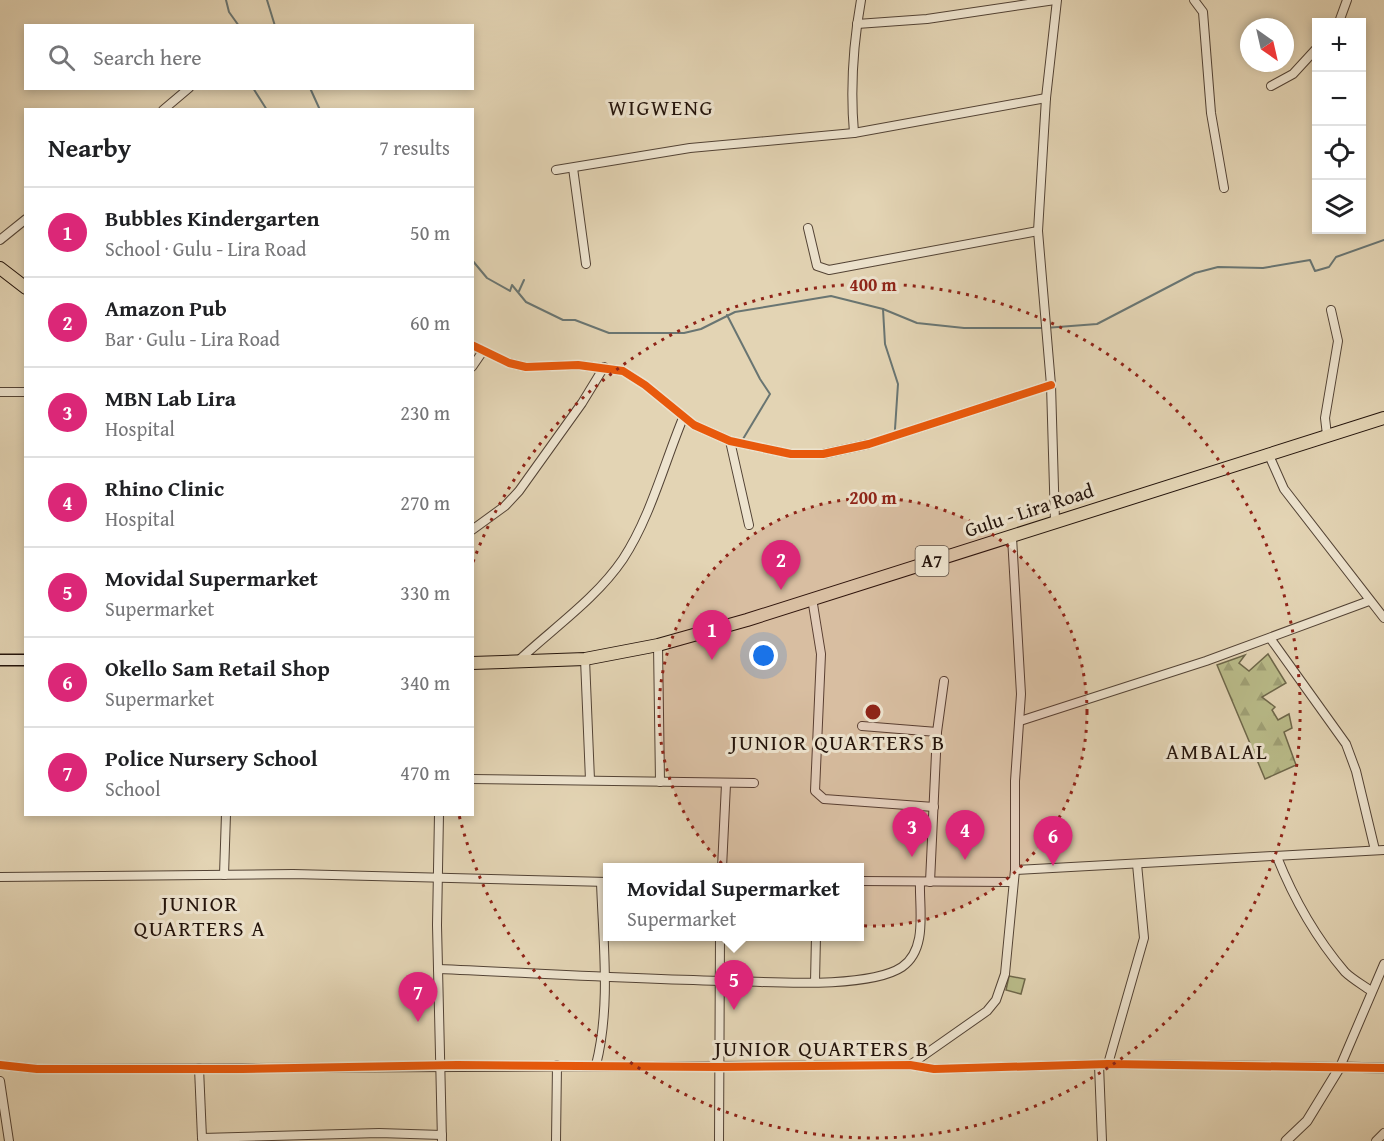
<!DOCTYPE html>
<meta charset="utf-8">
<style>
:root{--surface:#fff;--page:#f2f2f2;--text:#202124;--muted:#757577;--line:#e0e0e0;--accent:#db2777}
body{margin:0;font-family:"Gentium Book Plus",serif;background:var(--page);color:var(--text)}
.controls{position:absolute;right:18px;top:18px;display:grid;overflow:hidden;border-radius:0px;box-shadow:0 3px 9px #0003}
.controls button{width:54px;height:54px;display:grid;place-items:center;padding:0;border:0;border-bottom:2px solid var(--line);background:var(--surface);color:var(--text);font:30px sans-serif}
.compass{position:absolute;left:1240px;top:18px;width:54px;height:54px;border-radius:50%;background:var(--surface);box-shadow:0 3px 9px #0003;rotate:146deg}
.you{position:absolute;left:764px;top:656px;width:21px;height:21px;margin:-15px;border:4px solid #fff;border-radius:50%;background:#1a73e8;box-shadow:0 0 0 9px #1a73e833}
.badge{display:grid;place-items:center;width:39px;height:39px;border-radius:50%;background:var(--accent);color:#fff;font-size:20px;font-weight:700}
.pin{position:absolute;translate:-50% -50px;filter:drop-shadow(0 2px 3px #0008)}
.pin::after{content:'';position:absolute;top:32px;width:21px;height:18px;background:inherit;clip-path:polygon(0 0,100% 0,50% 100%)}
.popup{position:absolute;left:603px;top:863px;width:261px;height:78px;box-sizing:border-box;display:grid;place-content:center;border-radius:0px;background:var(--surface);filter:drop-shadow(0 2px 4px #0005);font-size:20px;white-space:nowrap;color:var(--muted)}
.popup b{font-size:22px;color:var(--text)}
.popup::after{content:'';position:absolute;left:50%;top:100%;margin-left:-12px;border:12px solid transparent;border-top-color:var(--surface)}
.list{margin:0;padding:0;list-style:none}
h2{display:flex;justify-content:space-between;align-items:center;height:78px;margin:0;padding:0 24px;font-size:26px}
h2 small{font-size:20px;font-weight:400;color:var(--muted)}
.list li{display:grid;grid-template-columns:39px 1fr auto;gap:18px;align-items:center;box-sizing:border-box;height:90px;padding:0 24px;border-top:2px solid var(--line)}
.list b{display:block;font-size:22px;white-space:nowrap}
.list p{margin:0;font-size:20px;white-space:nowrap;color:var(--muted)}
.list em{font-size:20px;font-style:normal;color:var(--muted)}
.icon{flex:none;width:33px;height:33px;fill:none;stroke:currentColor;stroke-width:2;stroke-linecap:round;stroke-linejoin:round}
.map{position:relative;flex:none;width:1384px;height:1141px;overflow:hidden}
.search{position:absolute;background:var(--surface);box-shadow:0 3px 9px #0003;left:24px;top:24px;width:450px;height:66px;display:flex;align-items:center;gap:15px;box-sizing:border-box;padding:0 21px;border-radius:0px;color:var(--muted);font-size:22px}
.panel{position:absolute;background:var(--surface);box-shadow:0 3px 9px #0003;left:24px;top:108px;width:450px;height:708px;border-radius:0px}
.map>svg:first-child{display:block}
</style>
<div class="map">
<svg width="1384" height="1141" viewBox="0 0 1384 1141">
<defs>
<pattern id="forest-firs" width="22" height="20" patternUnits="userSpaceOnUse" patternTransform="scale(1.5)"><rect width="22" height="20" fill="#b9bb89"/><path d="M5 1l3.5 6h-7zM16 11l3.5 6h-7z" fill="#9fa075"/></pattern>
</defs>
<rect width="100%" height="100%" fill="#e3d4b4"/>
<filter id="stains"><feTurbulence type="fractalNoise" baseFrequency=".00333" numOctaves="4"/><feColorMatrix values="0 0 0 0 .2 0 0 0 0 .09 0 0 0 0 .02 0 0 0 .5 -.17"/></filter>
<radialGradient id="worn" r=".72"><stop offset=".6" stop-color="#630" stop-opacity="0"/><stop offset="1" stop-color="#630" stop-opacity=".3"/></radialGradient>
<!-- green -->
<polygon fill="#b9bb89" stroke="#6e674a" stroke-width="1.5" points="1009,976 1025,979 1021,994 1006,990"/>
<!-- forest -->
<polygon fill="url(#forest-firs)" stroke="#6e674a" stroke-width="1.5" points="1268,654 1286,683 1262,697 1275,707 1272,710 1278,720 1289,714 1292,728 1284,732 1296,765 1265,779 1217,665 1245,655 1239,663 1249,671"/>
<g fill="none" stroke-linecap="round" stroke-linejoin="round">
<!-- stream -->
<g stroke="#697572" stroke-width="2">
<polyline points="226,0 229,12 239,26"/>
<polyline points="267,0 275,26"/>
<polyline points="253,88 267,110"/>
<polyline points="310,88 320,110"/>
<polyline points="472,260 487,278 510,291 512,285 526,302 563,320 575,320 609,333 684,333 701,329 735,312 831,296 883,309 917,323 964,328 1045,328 1097,324 1195,273 1218,267 1263,268 1310,260 1315,271 1329,267 1336,257 1384,240"/>
<polyline points="519,291 524,280"/>
<polyline points="883,309 885,344 898,384 895,429"/>
<polyline points="727,315 760,379 770,394 743,439"/>
</g>
<!-- minor casing -->
<g stroke="#534335" stroke-width="10">
<g id="minor">
<polyline points="1194,0 1203,12 1211,113 1224,188"/>
<polyline points="1339,22 1347,0"/>
<polyline points="857,24 927,19 1055,0"/>
<polyline points="1271,86 1293,74 1316,49"/>
<polyline points="163,110 189,88"/>
<path d="M854 133C850 87 853 45 861 0"/>
<polyline points="573,168 586,264"/>
<polyline points="556,170 690,148 854,133 1046,98"/>
<polyline points="808,228 817,266 829,270 1038,231"/>
<polyline points="0,240 26,219"/>
<polyline points="472,345 509,363 526,367 578,365 623,371 645,385 694,425 730,441 791,454 823,454 869,444 1051,385"/>
<polyline points="472,367 483,351"/>
<polyline points="0,392 26,392"/>
<polyline points="1327,435 1325,418 1338,341 1331,310"/>
<polyline points="730,441 749,525"/>
<polyline points="1268,453 1284,489 1384,618"/>
<polyline points="1055,522 1051,385 1038,231 1046,98 1057,0"/>
<polyline points="472,530 505,506 519,491 582,403 604,367"/>
<polyline points="812,598 821,654 815,791 824,799 934,807"/>
<polyline points="1270,638 1346,744 1356,771 1375,850"/>
<polyline points="658,645 660,782"/>
<polyline points="585,659 590,780"/>
<path d="M517 662C552 629 596 599 623 559 650 518 664 464 683 418"/>
<polyline points="1020,721 1206,661 1369,601"/>
<polyline points="862,726 937,732"/>
<polyline points="472,779 754,783"/>
<polyline points="439,814 437,925 442,1141"/>
<path d="M1277 857C1293 897 1316 938 1345 972 1352 979 1363 985 1371 991"/>
<polyline points="722,868 726,784"/>
<polyline points="1015,870 1384,850"/>
<polyline points="224,875 226,814"/>
<polyline points="0,877 293,874 608,882"/>
<polyline points="860,881 1012,882"/>
<polyline points="930,882 937,732 944,681"/>
<path d="M438 969C535 973 633 979 730 981 771 982 869 989 902 967 928 949 919 909 920 882"/>
<polyline points="815,982 816,936"/>
<polyline points="1108,1064 1144,938 1137,864"/>
<polyline points="0,1065 37,1069 910,1065 934,1069 1108,1064 1340,1067 1384,964"/>
<path d="M596 1065C611 1006 603 942 601 882"/>
<polyline points="910,1065 987,1011 996,1000 1005,974 1015,870 1015,781 1021,694 1012,537"/>
<polyline points="1099,1065 1102,1141"/>
<polyline points="199,1068 202,1138"/>
<polyline points="0,1081 9,1141"/>
<polyline points="203,1141 202,1138 379,1133 442,1135"/>
<polyline points="556,1141 557,1065"/>
<polyline points="719,1141 720,936"/>
<polyline points="1376,1141 1384,1133"/>
</g>
</g>
<!-- tertiary casing -->
<g stroke="#534335" stroke-width="11">
<polyline id="tertiary" points="1286,1141 1307,1121 1340,1067 1384,1068"/>
</g>
<!-- secondary casing -->
<g stroke="#23130b" stroke-width="13">
<polyline id="secondary" points="0,660 26,660"/>
</g>
<!-- primary casing -->
<g stroke="#23130b" stroke-width="14">
<g id="primary">
<polyline points="0,268 26,288"/>
<polyline points="472,663 585,659 658,645 747,620 1384,418"/>
</g>
</g>
<!-- minor -->
<use href="#minor" stroke="#ede3ce" stroke-width="8"/>
<!-- tertiary -->
<use href="#tertiary" stroke="#ede3ce" stroke-width="9"/>
<!-- secondary -->
<use href="#secondary" stroke="#ede3ce" stroke-width="10"/>
<!-- primary -->
<use href="#primary" stroke="#e3d4b4" stroke-width="12"/>
<!-- cycleway casing -->
<g stroke="#ede3ce" stroke-width="11">
<g id="cycleway">
<polyline points="472,345 509,363 526,367 578,365 623,371 645,385 694,425 730,441 791,454 823,454 869,444 1051,385"/>
<polyline points="0,1065 37,1069 242,1069 457,1065 719,1067 910,1065 934,1069 1108,1064 1384,1068"/>
</g>
</g>
<!-- cycleway -->
<use href="#cycleway" stroke="#e8590c" stroke-width="8"/>
</g>
<!-- distance rings -->
<circle cx="873" cy="712" r="214" fill="#8f2418" fill-opacity=".12"/>
<g fill="none" stroke="#8f2418" stroke-width="3" stroke-dasharray="3 6">
<circle cx="873" cy="712" r="214"/>
<path d="M473 562A427 427 0 1 1 459 815"/>
</g>
<g text-anchor="middle" stroke-width="6" stroke-linejoin="round" paint-order="stroke">
<!-- shield labels -->
<rect fill="#ede3ce" stroke="#605146" stroke-width="1.5" x="915.5" y="546" width="33" height="30" rx="4.5"/>
<g font-size="18" font-weight="bold" fill="#23130b">
<text x="932" y="567">A7</text>
</g>
<!-- street labels -->
<g font-size="20" fill="#23130b" stroke="#ede3ce">
<text transform="translate(1029 510) rotate(-18)" y="7">Gulu - Lira Road</text>
</g>
<!-- quarter labels -->
<g font-size="22" letter-spacing="1.5" fill="#23130b" stroke="#ede3ce">
<text x="661" y="115">WIGWENG</text>
<text x="838" y="750">JUNIOR QUARTERS B</text>
<text x="1217" y="759">AMBALAL</text>
<text x="200" y="911">JUNIOR<tspan x="200" dy="25">QUARTERS A</tspan></text>
<text x="822" y="1056">JUNIOR QUARTERS B</text>
</g>
</g>
<circle cx="873" cy="712" r="9" fill="#8f2418" stroke="#ede3ce" stroke-width="3"/>
<g font-size="18" text-anchor="middle" font-weight="bold" fill="#8f2418" stroke="#ede3ce" stroke-width="6" stroke-linejoin="round" paint-order="stroke">
<text x="873" y="291">400 m</text>
<text x="873" y="504">200 m</text>
</g>
<rect width="100%" height="100%" filter="url(#stains)"/>
<rect width="100%" height="100%" fill="url(#worn)"/>
</svg>
<div class="controls">
<button>+</button>
<button>−</button>
<button><svg class="icon" aria-label="locate" viewBox="0 0 24 24"><circle cx="12" cy="12" r="6"/><path d="M12 2v4M12 18v4M2 12h4M18 12h4"/></svg></button>
<button><svg class="icon" aria-label="layers" viewBox="0 0 24 24"><path d="M12 4l9 5-9 5-9-5zM3 14l9 5 9-5"/></svg></button>
</div>
<svg class="compass" viewBox="-18 -18 36 36"><path d="M0-13l5 13h-10z" fill="#e53935"/><path d="M0 13l5-13h-10z" fill="#757577"/></svg>
<div class="you"></div>
<div class="pin badge" style="left:712px;top:660px">1</div>
<div class="pin badge" style="left:781px;top:590px">2</div>
<div class="pin badge" style="left:912px;top:857px">3</div>
<div class="pin badge" style="left:965px;top:860px">4</div>
<div class="pin badge" style="left:734px;top:1010px">5</div>
<div class="popup"><b>Movidal Supermarket</b>Supermarket</div>
<div class="pin badge" style="left:1053px;top:866px">6</div>
<div class="pin badge" style="left:418px;top:1022px">7</div>
<div class="search"><svg class="icon" aria-label="search" viewBox="0 0 24 24"><circle cx="10" cy="10" r="6"/><path d="M15 15l6 6"/></svg>Search here</div>
<section class="panel">
<h2>Nearby<small>7 results</small></h2>
<ul class="list">
<li><span class="badge">1</span><div><b>Bubbles Kindergarten</b><p>School · Gulu - Lira Road</p></div><em>50 m</em></li>
<li><span class="badge">2</span><div><b>Amazon Pub</b><p>Bar · Gulu - Lira Road</p></div><em>60 m</em></li>
<li><span class="badge">3</span><div><b>MBN Lab Lira</b><p>Hospital</p></div><em>230 m</em></li>
<li><span class="badge">4</span><div><b>Rhino Clinic</b><p>Hospital</p></div><em>270 m</em></li>
<li><span class="badge">5</span><div><b>Movidal Supermarket</b><p>Supermarket</p></div><em>330 m</em></li>
<li><span class="badge">6</span><div><b>Okello Sam Retail Shop</b><p>Supermarket</p></div><em>340 m</em></li>
<li><span class="badge">7</span><div><b>Police Nursery School</b><p>School</p></div><em>470 m</em></li>
</ul>
</section>
</div>
